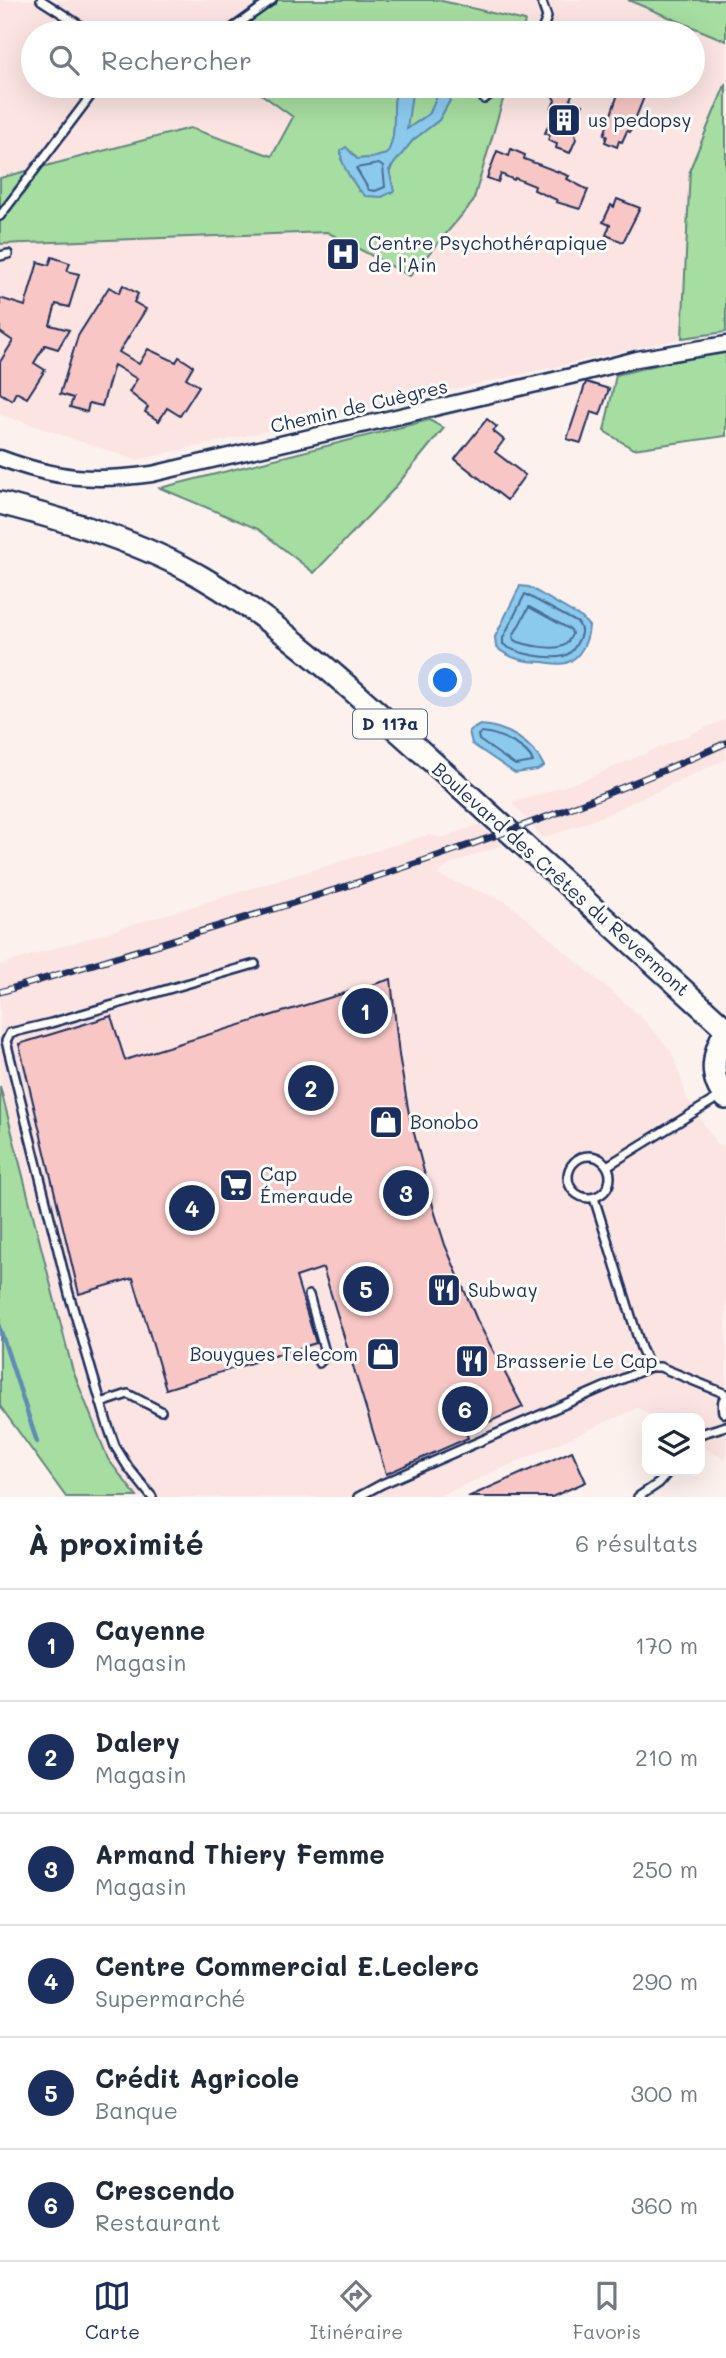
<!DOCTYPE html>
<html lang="fr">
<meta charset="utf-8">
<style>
:root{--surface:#fff;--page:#f2f2f3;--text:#1f2937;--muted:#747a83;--line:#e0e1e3;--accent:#1b2f5e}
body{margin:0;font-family:Mali,sans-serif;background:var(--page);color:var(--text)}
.controls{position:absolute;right:21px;bottom:21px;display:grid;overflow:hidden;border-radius:14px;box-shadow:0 7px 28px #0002}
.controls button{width:63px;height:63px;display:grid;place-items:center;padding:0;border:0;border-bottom:2px solid var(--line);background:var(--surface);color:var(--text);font:35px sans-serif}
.you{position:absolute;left:446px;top:681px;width:24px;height:24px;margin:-18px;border:5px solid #fff;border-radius:50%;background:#1a73e8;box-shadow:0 0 0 10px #1a73e833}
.badge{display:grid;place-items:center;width:46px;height:46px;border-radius:50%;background:var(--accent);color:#fff;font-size:23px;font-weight:700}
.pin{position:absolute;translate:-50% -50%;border:4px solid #fff;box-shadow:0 2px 7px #0006}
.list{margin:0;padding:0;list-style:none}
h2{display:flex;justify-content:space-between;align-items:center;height:91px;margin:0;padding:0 28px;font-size:30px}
h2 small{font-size:23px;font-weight:400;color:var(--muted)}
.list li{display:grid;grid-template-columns:46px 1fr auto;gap:21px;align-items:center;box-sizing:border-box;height:112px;padding:0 28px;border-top:2px solid var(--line)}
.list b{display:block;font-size:26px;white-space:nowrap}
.list p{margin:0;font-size:23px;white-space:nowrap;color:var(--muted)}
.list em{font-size:23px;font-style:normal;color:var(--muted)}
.icon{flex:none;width:38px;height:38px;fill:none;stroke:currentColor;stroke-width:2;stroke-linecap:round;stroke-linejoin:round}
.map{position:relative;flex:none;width:726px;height:1497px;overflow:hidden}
.search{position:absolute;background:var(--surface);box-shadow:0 7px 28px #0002;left:21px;right:21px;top:21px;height:77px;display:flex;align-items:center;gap:18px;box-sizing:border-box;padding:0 24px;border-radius:38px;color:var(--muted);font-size:26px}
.sheet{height:763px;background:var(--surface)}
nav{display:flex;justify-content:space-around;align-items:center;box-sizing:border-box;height:98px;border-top:2px solid var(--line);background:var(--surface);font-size:19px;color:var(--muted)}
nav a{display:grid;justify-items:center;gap:4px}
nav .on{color:var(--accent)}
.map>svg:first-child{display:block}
</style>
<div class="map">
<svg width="726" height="1497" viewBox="0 0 726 1497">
<rect width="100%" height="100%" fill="#fcf1ed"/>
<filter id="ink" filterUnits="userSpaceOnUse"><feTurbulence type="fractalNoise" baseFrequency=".0143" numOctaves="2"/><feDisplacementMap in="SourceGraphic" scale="14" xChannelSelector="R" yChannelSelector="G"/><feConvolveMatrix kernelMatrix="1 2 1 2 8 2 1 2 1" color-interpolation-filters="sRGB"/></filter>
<g filter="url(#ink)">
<!-- built -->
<g fill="#fbe4e1" fill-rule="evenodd">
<path d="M0 0H628L726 41V83L690 169 682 338 136 460 0 414ZM33 33H693V86H33Z"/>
<polygon points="726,719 726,759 596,819 543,838 512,803 584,780"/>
<polygon points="480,824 502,845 450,864 437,875 507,902 640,1016 672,1052 687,1098 717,1144 726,1148 726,1460 700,1445 700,1418 656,1418 638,1408 437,1497 137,1497 108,1459 72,1368 0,1086 0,965 428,835 442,838"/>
</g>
<!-- green -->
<g fill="#a6dda0" stroke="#60867f" stroke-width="2">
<polygon points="256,0 438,0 525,21 522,33 249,33"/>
<polygon points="628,0 726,0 726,41"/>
<polygon points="726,83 726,332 682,338 690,169"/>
<path d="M250 86H398C389 107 400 129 387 154L372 158 357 159 349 150 341 159 359 191 389 174 392 166 413 140 439 120 458 86H507L473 202 410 276 327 232 0 244V178L190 128 272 156 293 117Z"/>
<polygon points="413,86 441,86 430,113 406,130"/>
<polygon points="726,353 726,436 633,449 604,431 616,375 669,362"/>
<polygon points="429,420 444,428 392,491 314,573 258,529 160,488"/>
<polygon points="0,1086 72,1368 108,1459 137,1497 66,1497 0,1406"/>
</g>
<!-- water -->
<g fill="#8ccaed" stroke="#5f8cb4" stroke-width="2">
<path d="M398 86H413L407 129 430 113 441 86H458L439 120 413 140 389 170 394 191 382 197 365 196C355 186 339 164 341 150L346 147 357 159 372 158 387 154C400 129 389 107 398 86Z"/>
<path d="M520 586 529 587 582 618 589 626C588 640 581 658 566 663 560 665 550 663 543 662 525 662 510 659 496 647L495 637Z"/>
<path d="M480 725C506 726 532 742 544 766L537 770 515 773 472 744 469 731Z"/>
</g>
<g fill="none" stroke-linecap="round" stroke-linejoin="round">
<!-- shore -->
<g stroke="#486d97" stroke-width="2">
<polygon points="379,164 383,167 385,187 375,191 369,190 356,168"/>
<path d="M525 594 578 623C582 629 582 633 579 639 576 646 571 654 564 656 549 660 515 654 503 644V638Z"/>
<path d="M529 607 571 630 572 634C572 635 567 643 566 644 557 652 524 645 514 640L513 636Z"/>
<path d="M482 732C497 733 529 747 533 762L515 765 479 740 478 735Z"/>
</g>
<!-- stream -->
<polyline stroke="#5f8cb4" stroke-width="4.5" points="0,1329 37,1442"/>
</g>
<!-- building -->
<g fill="#f8c7c5" stroke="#1b2f5e" stroke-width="2">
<polygon points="558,86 575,86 570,100 583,105 574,127 576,139 570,153 556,148 557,144 548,140 550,135 545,133 555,111 551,110 555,100 553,97"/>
<polygon points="598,86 631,86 638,89 636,94 644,97 630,132 627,131 622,142 619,141 617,147 605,142 607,136 604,135 618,94"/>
<polygon points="511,149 525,155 524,159 569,176 567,179 588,190 580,209 556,202 557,200 534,190 535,186 515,178 514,180 501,174 498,182 487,178 497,151 509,156"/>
<polygon points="617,199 640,208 623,242 606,235 610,225 603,222 611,205 614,207"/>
<polygon points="52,257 70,263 67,271 79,274 69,307 56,304 50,325 69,330 58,349 45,345 34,363 45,370 27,398 16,392 12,400 0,393 0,362 13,341 0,332 0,298 25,306 38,262 49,265"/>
<polygon points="123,285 138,294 134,302 146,309 119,352 139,364 148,349 176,362 179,357 193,366 186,378 199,386 180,416 167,408 159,421 145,412 148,407 129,392 137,379 114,365 102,406 89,403 87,412 70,407 73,398 60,394 78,336 109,287 119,293"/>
<polygon points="586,382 609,389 600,415 591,412 581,443 567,439"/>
<polygon points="487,419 497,427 493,431 504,440 495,452 525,475 507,500 455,459"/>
<polygon points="391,979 399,1055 409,1114 434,1210 445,1245 477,1320 523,1407 466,1432 468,1438 386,1474 323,1268 296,1277 316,1343 166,1389 133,1278 79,1294 19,1044 111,1016 125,1060"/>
<polygon points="572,1451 586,1482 565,1491 552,1497 468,1497"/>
</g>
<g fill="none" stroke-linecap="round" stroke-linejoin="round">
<!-- lane casing -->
<g stroke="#1b2f5e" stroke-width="12">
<g id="lane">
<polyline points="41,0 92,33"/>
<polyline points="541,0 547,17 541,33"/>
<polyline points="226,33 272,0"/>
<polyline points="484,99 500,86"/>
<polyline points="0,216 98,86"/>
<polyline points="0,256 8,254"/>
<circle cx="589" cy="1177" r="21"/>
<polyline points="607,1166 722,1095"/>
<polyline points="594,1198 641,1348 650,1367"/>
<polyline points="309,1295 326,1356 319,1363"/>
<polyline points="101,1403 128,1394 161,1411"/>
<polyline points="700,1434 726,1426"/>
<polyline points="152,1497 128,1467 115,1446 107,1423 69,1294 6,1041 10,1033 51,1023 255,964"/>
<polyline points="358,1497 382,1484 650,1367 660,1367 726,1394"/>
<polyline points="638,1497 659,1483 669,1471"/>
</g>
</g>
<!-- street casing -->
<g stroke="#1b2f5e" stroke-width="19">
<g id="street">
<path d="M0 458C56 479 93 482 152 474L571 376 637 359 726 344"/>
<polyline points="726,1402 726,1410"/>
</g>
</g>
<!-- primary casing -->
<g stroke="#1b2f5e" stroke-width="26">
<g id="primary">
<path d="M0 503C69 521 141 542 203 578 285 626 354 692 425 755 526 846 626 938 726 1029"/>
<path d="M726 1030C713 1052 708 1077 726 1098"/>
</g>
</g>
<!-- lane -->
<use href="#lane" stroke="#fdfcf7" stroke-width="7"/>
<!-- street -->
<use href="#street" stroke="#fdfcf7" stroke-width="14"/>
<!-- primary -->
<use href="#primary" stroke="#fdfcf7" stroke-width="21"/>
<!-- rail casing -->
<g stroke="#1b2f5e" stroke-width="7">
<path id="rail" d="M0 992C244 918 493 849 726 743"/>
</g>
<!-- rail -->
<use href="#rail" stroke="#fdfcf7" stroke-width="4.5" stroke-dasharray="13" stroke-linecap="butt"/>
</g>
</g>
<!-- icons -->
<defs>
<g id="building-square" transform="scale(1.75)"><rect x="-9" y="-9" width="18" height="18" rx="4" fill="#1b2f5e" stroke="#fdfcf7"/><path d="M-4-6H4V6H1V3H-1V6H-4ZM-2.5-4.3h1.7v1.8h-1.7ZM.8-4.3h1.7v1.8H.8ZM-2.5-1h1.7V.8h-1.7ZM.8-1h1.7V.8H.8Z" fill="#fff"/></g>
<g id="hospital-square" transform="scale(1.75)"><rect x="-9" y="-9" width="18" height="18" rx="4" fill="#1b2f5e" stroke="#fdfcf7"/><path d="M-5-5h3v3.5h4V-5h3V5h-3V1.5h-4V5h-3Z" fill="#fff"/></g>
<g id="shop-square" transform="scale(1.75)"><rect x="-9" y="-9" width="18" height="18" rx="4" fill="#1b2f5e" stroke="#fdfcf7"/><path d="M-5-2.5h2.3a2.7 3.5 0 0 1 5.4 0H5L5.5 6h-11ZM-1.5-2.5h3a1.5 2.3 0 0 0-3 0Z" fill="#fff"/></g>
<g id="supermarket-square" transform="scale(1.75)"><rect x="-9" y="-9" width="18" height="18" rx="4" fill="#1b2f5e" stroke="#fdfcf7"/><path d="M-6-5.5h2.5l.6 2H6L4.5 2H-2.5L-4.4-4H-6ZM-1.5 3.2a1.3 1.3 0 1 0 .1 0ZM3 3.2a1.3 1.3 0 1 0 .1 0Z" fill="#fff"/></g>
<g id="restaurant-square" transform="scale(1.75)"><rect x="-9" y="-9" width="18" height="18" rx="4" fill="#1b2f5e" stroke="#fdfcf7"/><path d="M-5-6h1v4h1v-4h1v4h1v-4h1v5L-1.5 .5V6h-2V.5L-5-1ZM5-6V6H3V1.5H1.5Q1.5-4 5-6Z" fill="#fff"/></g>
</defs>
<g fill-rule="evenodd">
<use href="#building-square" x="564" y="120"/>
<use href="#hospital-square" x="343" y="254"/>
<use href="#shop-square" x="386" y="1122"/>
<use href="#supermarket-square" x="236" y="1185"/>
<use href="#restaurant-square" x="444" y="1290"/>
<use href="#shop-square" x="383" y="1354"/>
<use href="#restaurant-square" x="472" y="1361"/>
</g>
<g text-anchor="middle" stroke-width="6" stroke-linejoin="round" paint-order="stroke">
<!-- shield labels -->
<rect fill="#fdfcf7" stroke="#5f6c8c" stroke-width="2" x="353" y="709.5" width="74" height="29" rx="5"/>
<g font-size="18" font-weight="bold" fill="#1b2f5e">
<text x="390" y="730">D 117a</text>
</g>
<!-- poi labels -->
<g font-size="19" fill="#1b2f5e" stroke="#fdfcf7" text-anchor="start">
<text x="588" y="127">us pedopsy</text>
<text x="368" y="250">Centre Psychothérapique<tspan x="368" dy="22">de l'Ain</tspan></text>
<text x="410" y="1129">Bonobo</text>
<text x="260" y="1181">Cap<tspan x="260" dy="22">Émeraude</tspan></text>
<text x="468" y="1297">Subway</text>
<text x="358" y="1361" text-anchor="end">Bouygues Telecom</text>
<text x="496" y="1368">Brasserie Le Cap</text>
</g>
<!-- street labels -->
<g font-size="19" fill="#1b2f5e" stroke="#fdfcf7">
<text transform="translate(359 406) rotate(-13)" y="7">Chemin de Cuègres</text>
<text transform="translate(561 879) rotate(42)" y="7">Boulevard des Crêtes du Revermont</text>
</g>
</g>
</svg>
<div class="controls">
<button><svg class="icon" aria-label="layers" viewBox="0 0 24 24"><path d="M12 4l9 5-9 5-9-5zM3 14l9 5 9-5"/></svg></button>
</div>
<div class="you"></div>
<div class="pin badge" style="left:365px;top:1011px">1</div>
<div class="pin badge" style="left:311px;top:1088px">2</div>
<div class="pin badge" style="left:406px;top:1193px">3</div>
<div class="pin badge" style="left:192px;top:1208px">4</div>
<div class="pin badge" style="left:366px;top:1289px">5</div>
<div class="pin badge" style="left:465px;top:1409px">6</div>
<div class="search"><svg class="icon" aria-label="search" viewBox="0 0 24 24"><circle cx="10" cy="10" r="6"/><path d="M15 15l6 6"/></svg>Rechercher</div>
</div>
<section class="sheet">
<h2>À proximité<small>6 résultats</small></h2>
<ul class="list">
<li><span class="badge">1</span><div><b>Cayenne</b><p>Magasin</p></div><em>170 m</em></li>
<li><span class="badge">2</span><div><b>Dalery</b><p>Magasin</p></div><em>210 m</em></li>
<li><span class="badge">3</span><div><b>Armand Thiery Femme</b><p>Magasin</p></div><em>250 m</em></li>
<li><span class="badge">4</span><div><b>Centre Commercial E.Leclerc</b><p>Supermarché</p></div><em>290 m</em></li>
<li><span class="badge">5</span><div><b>Crédit Agricole</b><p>Banque</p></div><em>300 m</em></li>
<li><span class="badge">6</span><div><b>Crescendo</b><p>Restaurant</p></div><em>360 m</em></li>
</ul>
</section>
<nav>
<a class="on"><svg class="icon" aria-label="map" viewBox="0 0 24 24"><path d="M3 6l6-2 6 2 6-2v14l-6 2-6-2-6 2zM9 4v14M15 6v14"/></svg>Carte</a>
<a><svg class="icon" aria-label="directions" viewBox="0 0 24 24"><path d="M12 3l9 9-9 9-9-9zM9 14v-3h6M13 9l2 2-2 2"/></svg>Itinéraire</a>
<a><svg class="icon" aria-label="saved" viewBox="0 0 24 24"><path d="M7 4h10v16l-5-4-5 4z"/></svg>Favoris</a>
</nav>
